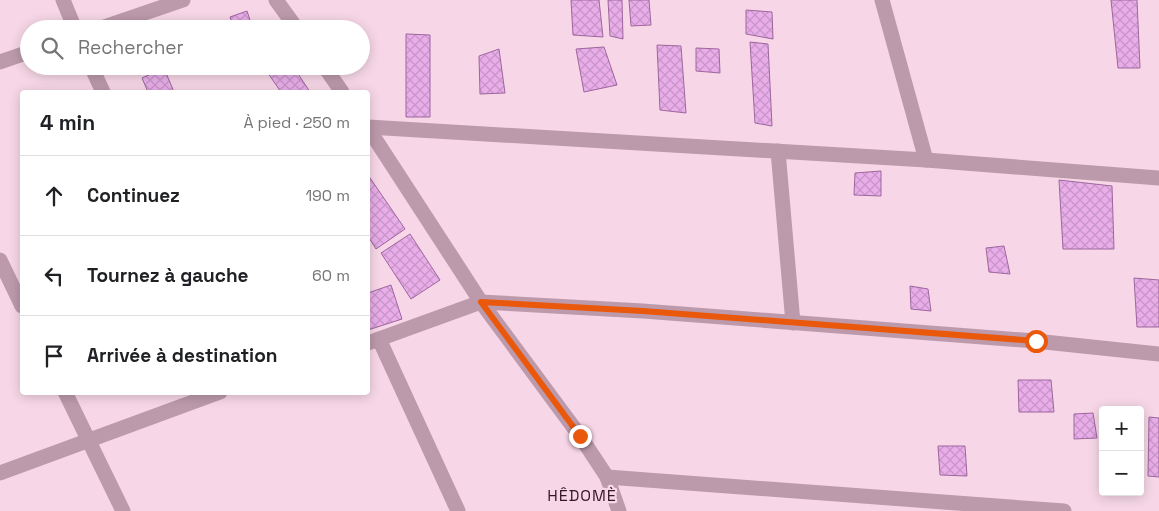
<!DOCTYPE html>
<html lang="fr">
<meta charset="utf-8">
<style>
:root{--surface:#fff;--page:#f2f2f2;--text:#202124;--muted:#757577;--line:#e0e0e0}
body{margin:0;font-family:"Space Grotesk",sans-serif;background:var(--page);color:var(--text)}
.controls{position:absolute;right:15px;bottom:15px;display:grid;overflow:hidden;border-radius:5px;box-shadow:0 2px 12px #0003}
.controls button{width:45px;height:45px;display:grid;place-items:center;padding:0;border:0;border-bottom:1px solid var(--line);background:var(--surface);color:var(--text);font:25px sans-serif}
.stop{position:absolute;width:15px;height:15px;margin:-11px;border:4px solid #ea580c;border-radius:50%;background:#fff}
.stop.end{background:#ea580c;border-color:#fff;box-shadow:0 1px 5px #0008}
.list{margin:0;padding:0;list-style:none}
h2{display:flex;justify-content:space-between;align-items:center;height:65px;margin:0;padding:0 20px;font-size:21px}
h2 small{font-size:16px;font-weight:400;color:var(--muted)}
.list li{display:grid;grid-template-columns:32px 1fr auto;gap:15px;align-items:center;box-sizing:border-box;height:80px;padding:0 20px;border-top:1px solid var(--line)}
.list b{display:block;font-size:19px;white-space:nowrap}
.list em{font-size:16px;font-style:normal;color:var(--muted)}
.icon{flex:none;width:28px;height:28px;fill:none;stroke:currentColor;stroke-width:2;stroke-linecap:round;stroke-linejoin:round}
.map{position:relative;flex:none;width:1159px;height:511px;overflow:hidden}
.search{position:absolute;background:var(--surface);box-shadow:0 2px 12px #0003;left:20px;top:20px;width:350px;height:55px;display:flex;align-items:center;gap:12px;box-sizing:border-box;padding:0 18px;border-radius:28px;color:var(--muted);font-size:19px}
.panel{position:absolute;background:var(--surface);box-shadow:0 2px 12px #0003;left:20px;top:90px;width:350px;height:305px;border-radius:5px}
.map>svg:first-child{display:block}
</style>
<div class="map">
<svg width="1159" height="511" viewBox="0 0 1159 511">
<defs>
<pattern id="building-cross-hatch" width="8" height="8" patternUnits="userSpaceOnUse" patternTransform="scale(1.25)"><rect width="8" height="8" fill="#e9aee9"/><path d="M0 0l8 8M0 8l8-8" fill="none" stroke="#c895c8"/></pattern>
</defs>
<rect width="100%" height="100%" fill="#f7d7e7"/>
<!-- building -->
<g fill="url(#building-cross-hatch)" stroke="#9d669d">
<polygon points="571,0 599,0 603,37 573,35"/>
<polygon points="608,0 622,0 623,39 610,36"/>
<polygon points="629,0 649,0 651,25 631,26"/>
<polygon points="1111,0 1137,0 1140,68 1118,68"/>
<polygon points="746,10 772,12 773,39 746,34"/>
<polygon points="247,11 253,29 234,29 230,17"/>
<polygon points="208,24 209,29 191,29"/>
<polygon points="406,34 430,35 430,117 406,117"/>
<polygon points="750,42 768,44 772,126 755,123"/>
<polygon points="657,45 681,46 686,113 660,110"/>
<polygon points="604,47 617,85 584,92 576,49"/>
<polygon points="696,48 719,49 720,73 696,71"/>
<polygon points="499,49 505,93 480,94 479,56"/>
<polygon points="263,66 293,66 310,92 281,92"/>
<polygon points="164,68 174,92 148,92 142,78"/>
<polygon points="881,171 881,196 854,195 855,173"/>
<polygon points="368,175 405,229 376,249 368,236"/>
<polygon points="1059,180 1112,186 1114,249 1063,249"/>
<polygon points="410,234 440,280 411,299 381,253"/>
<polygon points="1004,246 1010,274 989,272 986,248"/>
<polygon points="1134,278 1159,280 1159,327 1137,327"/>
<polygon points="391,285 402,319 368,330 368,293"/>
<polygon points="910,286 928,289 931,311 911,309"/>
<polygon points="1018,380 1051,380 1054,412 1019,412"/>
<polygon points="1093,413 1097,438 1074,439 1074,414"/>
<polygon points="1149,417 1159,418 1159,477 1148,476"/>
<polygon points="938,446 965,446 967,476 940,475"/>
</g>
<g fill="none" stroke-linecap="round" stroke-linejoin="round">
<!-- street -->
<g stroke="#bc9aab" stroke-width="15">
<polyline points="63,0 75,29"/>
<polyline points="276,0 297,29"/>
<polyline points="882,0 926,160"/>
<polyline points="98,29 183,0"/>
<polyline points="0,62 29,52"/>
<polyline points="91,66 103,92"/>
<polyline points="324,66 342,92"/>
<polyline points="368,127 926,160 1159,178"/>
<polyline points="368,128 481,302 580,436 607,477 619,511"/>
<polyline points="778,151 793,323"/>
<polyline points="0,260 22,306"/>
<polyline points="379,339 458,511"/>
<polyline points="368,343 481,302 643,311 1035,341 1159,354"/>
<polyline points="65,392 123,511"/>
<polyline points="0,473 220,392"/>
<polyline points="607,477 1064,511"/>
</g>
</g>
<g fill="none" stroke-linecap="round" stroke-linejoin="round">
<!-- route -->
<polyline stroke="#ea580c" stroke-width="6" points="580,436 481,302 643,311 1036,341"/>
</g>
<g text-anchor="middle" stroke-width="4.5" stroke-linejoin="round" paint-order="stroke">
<!-- quarter labels -->
<g font-size="16" letter-spacing="1" fill="#351828" stroke="#f7d7e7">
<text x="582" y="501">HÊDOMÈ</text>
</g>
</g>
</svg>
<div class="controls">
<button>+</button>
<button>−</button>
</div>
<div class="stop" style="left:1036px;top:341px"></div>
<div class="stop end" style="left:580px;top:436px"></div>
<div class="search"><svg class="icon" aria-label="search" viewBox="0 0 24 24"><circle cx="10" cy="10" r="6"/><path d="M15 15l6 6"/></svg>Rechercher</div>
<section class="panel">
<h2>4 min<small>À pied · 250 m</small></h2>
<ul class="list">
<li><svg class="icon" aria-label="ahead" viewBox="0 0 24 24"><path d="M12 20V5M6 11l6-6 6 6"/></svg><div><b>Continuez</b></div><em>190 m</em></li>
<li><svg class="icon" aria-label="left" viewBox="0 0 24 24"><path d="M17 20v-9H6M10 6l-5 5 5 5"/></svg><div><b>Tournez à gauche</b></div><em>60 m</em></li>
<li><svg class="icon" aria-label="arrive" viewBox="0 0 24 24"><path d="M6 21V4h12l-3 4 3 4H6"/></svg><div><b>Arrivée à destination</b></div></li>
</ul>
</section>
</div>
